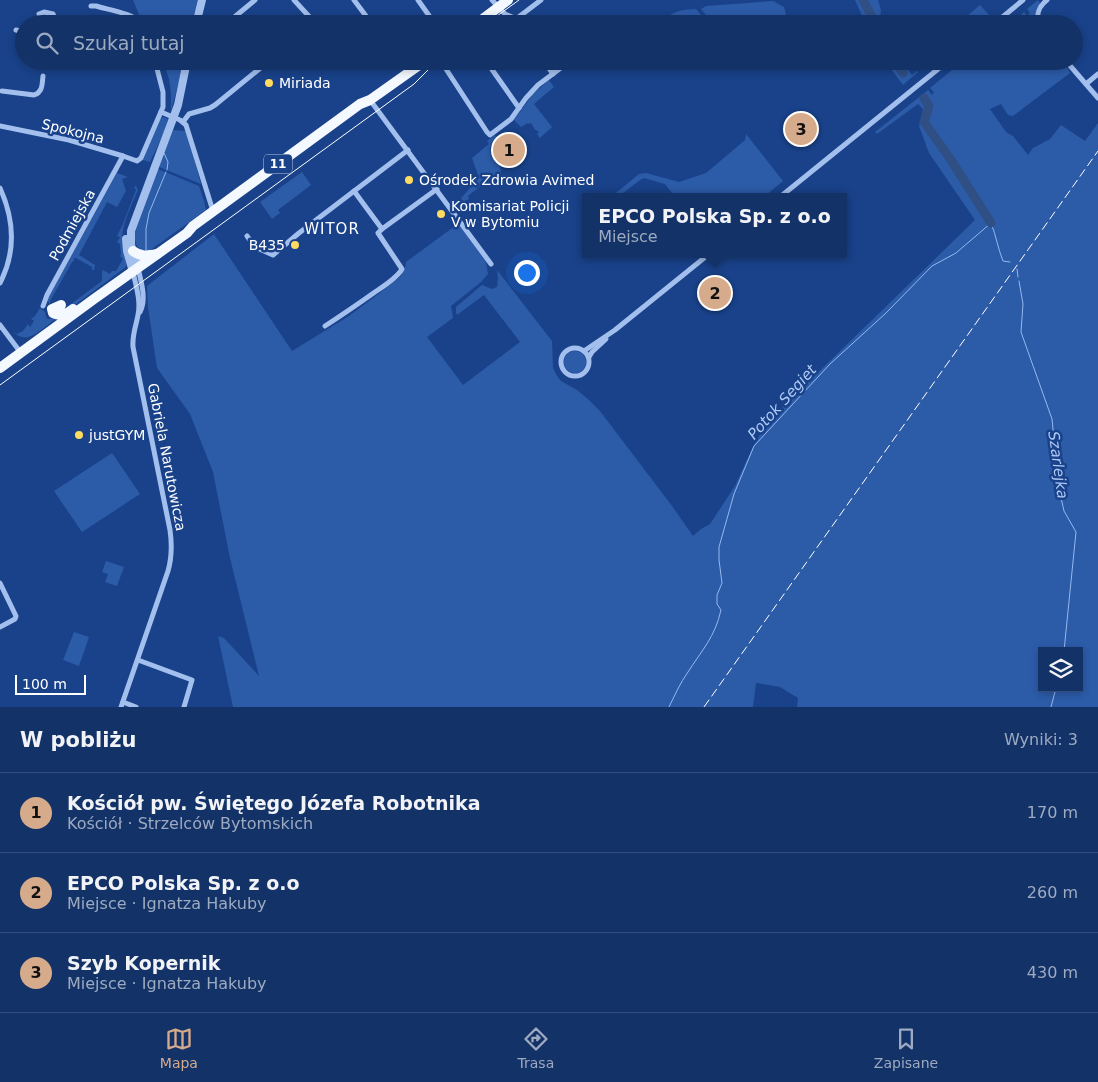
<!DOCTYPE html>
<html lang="pl">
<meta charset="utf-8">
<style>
:root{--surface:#133268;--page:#1c3a6e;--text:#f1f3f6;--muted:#9daac0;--line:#324d7c;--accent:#d6ab8b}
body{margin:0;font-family:"DejaVu Sans",sans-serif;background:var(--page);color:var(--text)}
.controls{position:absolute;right:15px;bottom:15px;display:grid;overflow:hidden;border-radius:0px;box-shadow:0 2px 8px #0003}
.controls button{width:45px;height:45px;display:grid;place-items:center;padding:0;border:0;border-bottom:1px solid var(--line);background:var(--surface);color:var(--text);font:25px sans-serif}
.scale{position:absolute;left:15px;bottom:12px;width:71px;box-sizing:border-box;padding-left:5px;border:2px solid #fff;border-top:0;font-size:14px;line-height:18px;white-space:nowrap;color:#fff;-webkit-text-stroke:4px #19428a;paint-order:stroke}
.you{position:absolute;left:526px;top:272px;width:18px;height:18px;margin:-12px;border:4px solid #fff;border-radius:50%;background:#1a73e8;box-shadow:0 0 0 8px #1a73e833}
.badge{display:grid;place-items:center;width:32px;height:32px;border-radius:50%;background:var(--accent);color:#111;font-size:16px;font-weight:700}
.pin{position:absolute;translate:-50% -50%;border:2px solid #fff;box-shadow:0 1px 5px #0006}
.popup{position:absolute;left:582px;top:193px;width:265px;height:65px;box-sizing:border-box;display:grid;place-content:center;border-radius:0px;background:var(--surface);filter:drop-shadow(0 1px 4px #0005);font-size:16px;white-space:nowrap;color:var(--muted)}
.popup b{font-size:19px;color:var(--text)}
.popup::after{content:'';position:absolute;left:50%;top:100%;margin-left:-10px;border:10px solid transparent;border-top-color:var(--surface)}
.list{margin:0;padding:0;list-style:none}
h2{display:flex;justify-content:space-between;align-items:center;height:65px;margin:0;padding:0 20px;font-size:21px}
h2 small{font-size:16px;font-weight:400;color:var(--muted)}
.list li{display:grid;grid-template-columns:32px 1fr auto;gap:15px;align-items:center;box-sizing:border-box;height:80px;padding:0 20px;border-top:1px solid var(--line)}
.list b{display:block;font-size:19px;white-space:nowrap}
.list p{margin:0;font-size:16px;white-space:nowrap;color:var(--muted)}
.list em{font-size:16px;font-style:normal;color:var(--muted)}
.icon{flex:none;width:28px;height:28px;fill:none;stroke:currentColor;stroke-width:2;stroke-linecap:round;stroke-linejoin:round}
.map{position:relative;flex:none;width:1098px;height:707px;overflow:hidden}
.search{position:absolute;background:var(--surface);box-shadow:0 2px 8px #0003;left:15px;right:15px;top:15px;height:55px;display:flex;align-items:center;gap:12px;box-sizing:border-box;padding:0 18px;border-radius:28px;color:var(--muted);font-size:19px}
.sheet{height:305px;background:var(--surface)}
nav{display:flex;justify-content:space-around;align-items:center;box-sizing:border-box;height:70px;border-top:1px solid var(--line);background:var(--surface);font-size:14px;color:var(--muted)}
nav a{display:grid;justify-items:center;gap:2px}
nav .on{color:var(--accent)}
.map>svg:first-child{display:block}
</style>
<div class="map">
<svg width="1098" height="707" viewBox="0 0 1098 707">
<rect width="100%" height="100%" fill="#19428a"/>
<!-- green -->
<g fill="#2c5ba8" fill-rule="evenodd">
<polygon points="133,0 198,0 191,24 143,24"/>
<polygon points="855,0 878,0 881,10 880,17 877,19 865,22"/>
<polygon points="1038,0 1040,3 1035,19 1035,24 1009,24 1024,12 1027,16 1030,13 1027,9"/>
<polygon points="773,1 784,7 788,22 787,24 735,24 732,20 726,24 713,24 701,9 706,6"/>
<polygon points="980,5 989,15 979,24 961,24 960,22"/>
<path d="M696 9 709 24H665C668 10 684 10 696 9Z"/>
<polygon points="163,61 176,61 182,64 179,81 171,111 171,93 169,79"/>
<polygon points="885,61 906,61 904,64 912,75 917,71 918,72 903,85"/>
<path d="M963 61H1063L1070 73 1013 116 1008 115 1001 104 990 109 1006 132 1013 136 1028 155 1033 148 1050 139 1061 125 1085 141 1098 123V707H797L798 698 780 687 756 683 753 707H233L218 636 224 638 259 676 230 558 213 472 190 414 157 368 148 307 147 286 214 234 292 351 349 316 385 289 401 276 405 268 406 262 459 223 486 262 488 274 481 282 451 306 453 318 427 337 463 385 520 342 484 295 457 315 456 313V307L482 285 492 289 497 287 498 278 497 270 552 341 553 368 557 376 561 381 577 390 589 400 600 411 672 506 693 536 701 529 710 524 735 486 751 451 766 423 975 220 929 153 919 126 923 109 918 104 877 134 875 132 928 90 932 95 934 92 930 88ZM1042 651H1079V688H1042Z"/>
<polygon points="549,80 554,87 534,104 552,127 540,138 537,134 539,132 536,130 535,130 531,123 529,124 528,123 521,127 514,120 505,127 520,112 533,94"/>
<polygon points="163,117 168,119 163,135 150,162 143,160 160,119"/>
<polygon points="173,130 186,131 201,184 159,167"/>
<polygon points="746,134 783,181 764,197 675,197 665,184 644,178 640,180 618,197 611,197 639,174 646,173 679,182 706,173 745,140"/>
<path d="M495 135 497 137C477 155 512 165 497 177L494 175 468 196 469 199 454 206 479 178 472 158 489 144 487 141Z"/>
<path d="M158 169 199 186 204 201 206 210 149 251 146 252C135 247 135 244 135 233Z"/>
<polygon points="302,172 311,185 278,210 280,213 272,219 260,202"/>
<polygon points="117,173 128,177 122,179 126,191 117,207 107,202 79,255 95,265 94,270 92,270 92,267 76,258 74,258 74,261 73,261 71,264 50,301 50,304 47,300 48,298"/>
<path d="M136 186 138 190C132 204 124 220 122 236 122 247 127 257 126 267L68 310 61 312 63 309 71 304 102 281V272L103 270 110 274 112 271H116L123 259 120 256 121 254 120 244 117 242 120 237 117 236 122 226 136 190 134 187Z"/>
<path d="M40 308 45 312 46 317 48 319H50L53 318 55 319 54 320C42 329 26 347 13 331L17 334 23 331 28 324 30 327 34 321 31 319 35 316Z"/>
<circle cx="575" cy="362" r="11"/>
<polygon points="112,453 140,494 82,532 54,491"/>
<polygon points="106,561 124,567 117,586 105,582 108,574 102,572"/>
<polygon points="74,632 89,637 79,666 63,660"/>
</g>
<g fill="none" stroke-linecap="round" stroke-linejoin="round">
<!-- stream -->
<g stroke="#95b9f0" stroke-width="1">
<polyline points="895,62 898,61"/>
<polyline points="164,153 168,162 167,170"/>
<polyline points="146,250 146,229 149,213 166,172"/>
<polyline points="1017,269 1018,277"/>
<polyline points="1019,281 1023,304 1021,332 1052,419 1059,489 1064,511 1076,532 1064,651"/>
<path d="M669 707C675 695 680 683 688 672 702 650 715 637 721 610L717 604V595L722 583 719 560V547L734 494 754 446 830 364 886 313 932 266 956 253 991 223C996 235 998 249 1003 261L1010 262"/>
<polyline points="1051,707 1056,688"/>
</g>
<!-- river -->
<g stroke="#304f84" stroke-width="9">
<polyline points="863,0 872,17"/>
<polyline points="895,61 903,73"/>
<polyline points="924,98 929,106 924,122 949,157 991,223"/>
</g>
<!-- minor -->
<g stroke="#a3bfed" stroke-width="5">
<polyline points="294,0 316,24 319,24"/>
<polyline points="354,0 372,24"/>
<polyline points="418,0 435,24"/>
<polyline points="492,0 505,14 521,21 523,24"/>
<path d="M91 6H96C109 10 133 13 142 24"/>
<polyline points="39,14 44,12 53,14 56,21 64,24"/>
<polyline points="516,19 541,0"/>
<polyline points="226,24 255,0"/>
<polyline points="380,24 382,23"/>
<polyline points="559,24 561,22"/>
<polyline points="994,24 1023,0"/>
<path d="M1039 24C1036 15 1039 6 1047 0"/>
<polyline points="16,30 24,32"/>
<polyline points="130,61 148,66 156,66"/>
<polyline points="486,61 519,108"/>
<polyline points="544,61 553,74"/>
<polyline points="1066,61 1098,98"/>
<polyline points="446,69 487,132 490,135 511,119 526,98 538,85 570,61"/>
<polyline points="1086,84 1098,74"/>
<path d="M2 91 34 95C43 92 42 84 43 76"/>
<polyline points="370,100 491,264"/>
<polyline points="161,112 180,120 186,125 213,211"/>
<polyline points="183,122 189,114 210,108 215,105 269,61"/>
<polyline points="0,126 69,140 123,156 137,161 141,158 163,107 163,92 155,61"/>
<path d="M0 188C14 219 16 252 0 283"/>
<polyline points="354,191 382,229 437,189"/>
<polyline points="780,197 948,61"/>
<polyline points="247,236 255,247 273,255 299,233 408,150"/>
<path d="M138 268C141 282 147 299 140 312"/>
<polyline points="43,306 47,295 123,156"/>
<polyline points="0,325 21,353"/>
<path d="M325 326C342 315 358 304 375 292 384 286 397 278 402 269L378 233 382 229"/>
<circle cx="575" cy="362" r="14"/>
<polyline points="584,351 615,330 709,254"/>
<polyline points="589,357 592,352 606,339"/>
<polyline points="0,583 16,616 15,619 0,627"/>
<polyline points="138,660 192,680 184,707"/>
<polyline points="123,702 136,707"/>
<path d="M121 707 168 571C172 557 172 544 170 530L133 347C132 335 136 326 138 315 141 301 136 286 133 272"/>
</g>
<!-- tertiary -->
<g stroke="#a3bfed" stroke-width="8">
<polyline points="196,24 202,0"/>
<polyline points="126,239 127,251 133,272"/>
<polyline points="138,268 131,245 131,231 178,105 187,61"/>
</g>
<!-- trunk -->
<g stroke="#f4f8ff" stroke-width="10">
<polyline points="476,24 508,0"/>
<path d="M133 251C141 257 147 256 157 254"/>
<path d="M61 305 52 309 53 313C61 317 67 314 73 309"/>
<polyline points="0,368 94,299 187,233 193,226 360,104 370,100 425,61"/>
</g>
<!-- tram -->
<g stroke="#fff" stroke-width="1">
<polyline points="486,24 519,0"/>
<polyline points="0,385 414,84 430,68 440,61"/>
</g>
<!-- rail -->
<polyline stroke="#fff" stroke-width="1" stroke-dasharray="9 4" stroke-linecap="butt" points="704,707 1098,151"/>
</g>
<!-- markers -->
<g fill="#ffdc5f" stroke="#19428a" stroke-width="2">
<circle cx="269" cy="83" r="5"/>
<circle cx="409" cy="180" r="5"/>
<circle cx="441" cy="214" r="5"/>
<circle cx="295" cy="245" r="5"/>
<circle cx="79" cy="435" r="5"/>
</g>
<g text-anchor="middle" stroke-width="5" stroke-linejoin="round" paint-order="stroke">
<!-- shield labels -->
<rect fill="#19428a" stroke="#bac6dc" stroke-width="1" x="264" y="154.5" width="28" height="19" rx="4"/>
<g font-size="12" font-weight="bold" fill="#fff">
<text x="278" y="168">11</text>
</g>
<!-- poi labels -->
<g font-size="14" fill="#fff" stroke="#19428a" text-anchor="start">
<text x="279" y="88">Miriada</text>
<text x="419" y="185">Ośrodek Zdrowia Avimed</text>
<text x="451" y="211">Komisariat Policji<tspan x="451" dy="16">V w Bytomiu</tspan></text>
<text x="285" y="250" text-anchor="end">B435</text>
<text x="89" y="440">justGYM</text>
</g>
<!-- street labels -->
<g font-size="14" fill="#fff" stroke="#19428a">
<text transform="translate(73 131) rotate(14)" y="5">Spokojna</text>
<text transform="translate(72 225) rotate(-61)" y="5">Podmiejska</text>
<text transform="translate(167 457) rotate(79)" y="5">Gabriela Narutowicza</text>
</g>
<!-- neighbourhood labels -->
<g font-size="15" letter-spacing="1" fill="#fff" stroke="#19428a">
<text x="332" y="234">WITOR</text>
</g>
<!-- water labels -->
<g font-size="15" font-style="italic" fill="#aecaf5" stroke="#19428a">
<text transform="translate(782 402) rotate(-48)" y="5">Potok Segiet</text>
<text transform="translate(1058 465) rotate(82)" y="5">Szarlejka</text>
</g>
</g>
</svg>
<div class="controls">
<button><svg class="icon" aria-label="layers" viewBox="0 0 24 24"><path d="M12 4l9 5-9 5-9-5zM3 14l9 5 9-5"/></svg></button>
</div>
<div class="scale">100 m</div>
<div class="you"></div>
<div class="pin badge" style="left:509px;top:150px">1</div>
<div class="pin badge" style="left:715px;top:293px">2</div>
<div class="popup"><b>EPCO Polska Sp. z o.o</b>Miejsce</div>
<div class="pin badge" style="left:801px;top:129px">3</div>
<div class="search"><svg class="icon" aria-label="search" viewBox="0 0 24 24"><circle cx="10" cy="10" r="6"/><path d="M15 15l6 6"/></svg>Szukaj tutaj</div>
</div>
<section class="sheet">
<h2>W pobliżu<small>Wyniki: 3</small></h2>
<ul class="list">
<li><span class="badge">1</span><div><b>Kościół pw. Świętego Józefa Robotnika</b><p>Kościół · Strzelców Bytomskich</p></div><em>170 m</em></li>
<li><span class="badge">2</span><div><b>EPCO Polska Sp. z o.o</b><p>Miejsce · Ignatza Hakuby</p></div><em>260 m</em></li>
<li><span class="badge">3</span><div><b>Szyb Kopernik</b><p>Miejsce · Ignatza Hakuby</p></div><em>430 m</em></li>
</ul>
</section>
<nav>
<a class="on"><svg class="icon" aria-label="map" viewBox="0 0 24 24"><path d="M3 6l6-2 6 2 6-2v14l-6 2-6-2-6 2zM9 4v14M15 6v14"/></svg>Mapa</a>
<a><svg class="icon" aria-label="directions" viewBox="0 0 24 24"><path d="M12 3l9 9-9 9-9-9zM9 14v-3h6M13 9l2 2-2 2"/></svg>Trasa</a>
<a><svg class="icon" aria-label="saved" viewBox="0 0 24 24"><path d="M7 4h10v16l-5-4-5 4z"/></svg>Zapisane</a>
</nav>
